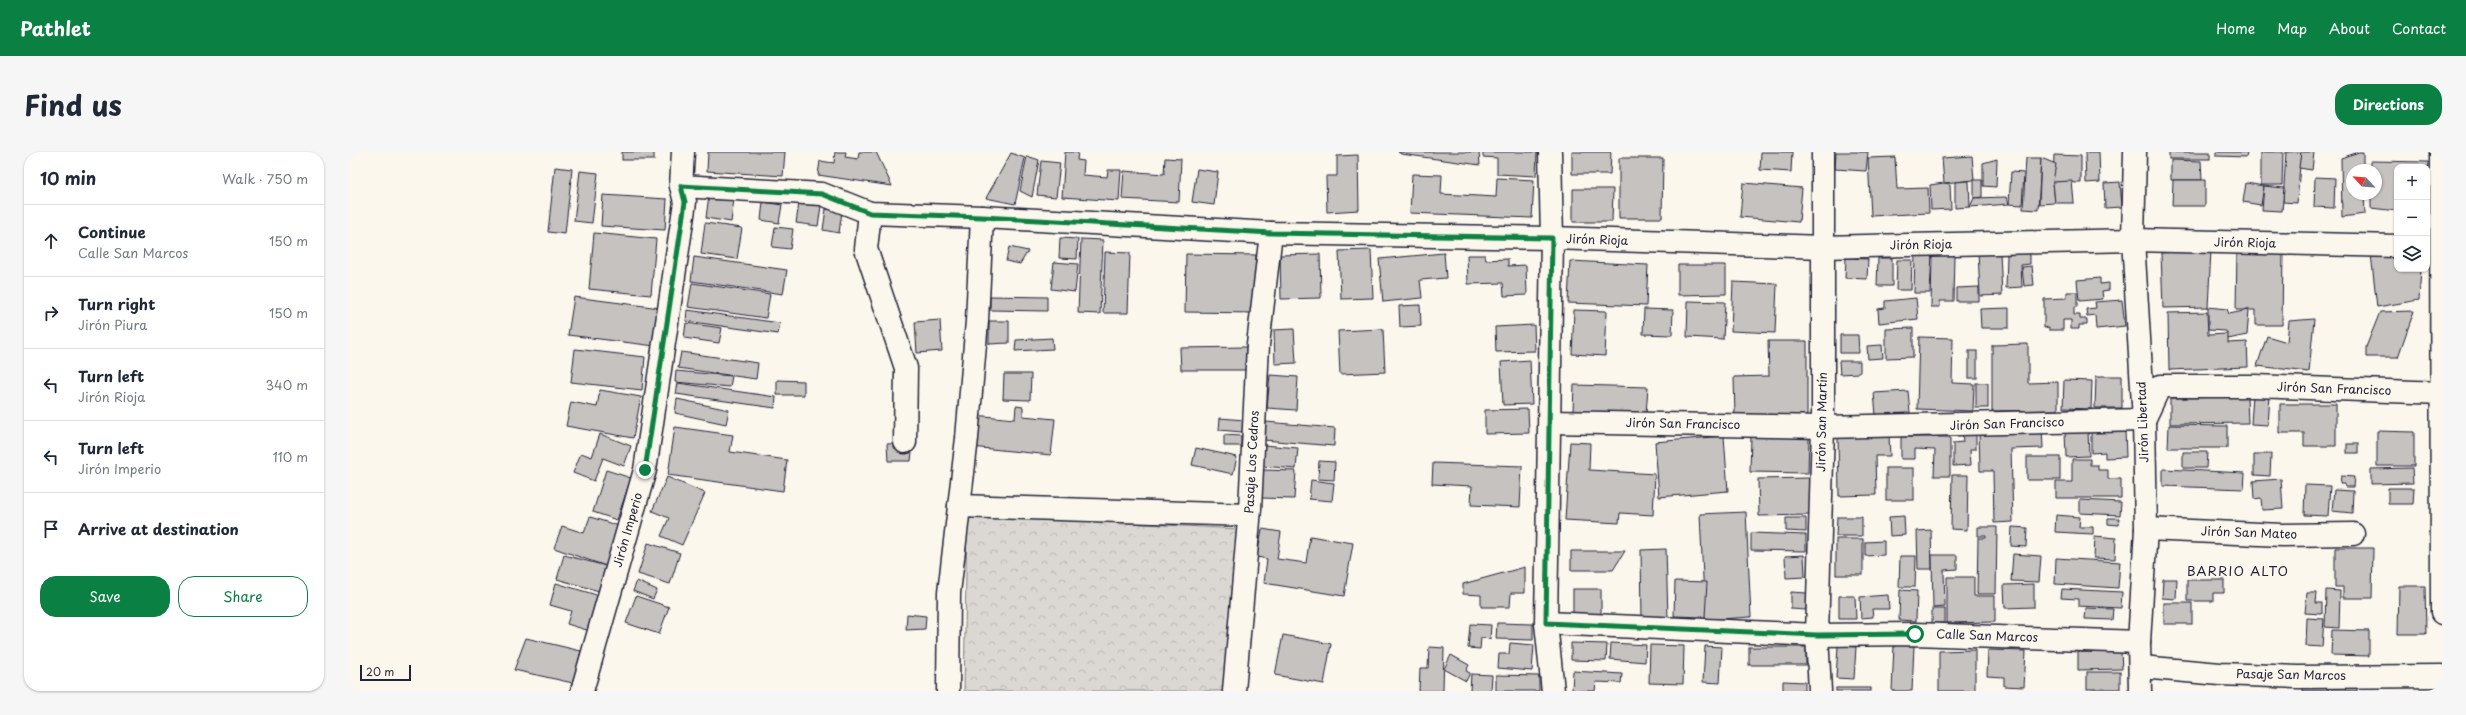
<!DOCTYPE html>
<meta charset="utf-8">
<style>
:root{--surface:#fff;--page:#f6f6f7;--text:#1f2937;--muted:#747a83;--line:#e0e1e3;--accent:#0b8043}
body{margin:0;font-family:"Playpen Sans",sans-serif;background:var(--page);color:var(--text)}
.controls{position:absolute;right:12px;top:12px;display:grid;overflow:hidden;border-radius:8px;box-shadow:0 1px 3px #0004}
.controls button{width:36px;height:36px;display:grid;place-items:center;padding:0;border:0;border-bottom:1px solid var(--line);background:var(--surface);color:var(--text);font:20px sans-serif}
.compass{position:absolute;left:1998px;top:12px;width:36px;height:36px;border-radius:50%;background:var(--surface);box-shadow:0 1px 3px #0004;rotate:296deg}
.scale{position:absolute;left:12px;bottom:10px;width:51px;box-sizing:border-box;padding-left:4px;border:2px solid #22223b;border-top:0;font-size:11px;line-height:14px;white-space:nowrap;color:#22223b;-webkit-text-stroke:3px #fbf7ec;paint-order:stroke}
.stop{position:absolute;width:12px;height:12px;margin:-9px;border:3px solid #0b8043;border-radius:50%;background:#fff}
.stop.end{background:#0b8043;border-color:#fff;box-shadow:0 1px 4px #0008}
.list{margin:0;padding:0;list-style:none}
h2{display:flex;justify-content:space-between;align-items:center;height:52px;margin:0;padding:0 16px;font-size:17px}
h2 small{font-size:13px;font-weight:400;color:var(--muted)}
.list li{display:grid;grid-template-columns:26px 1fr auto;gap:12px;align-items:center;box-sizing:border-box;height:72px;padding:0 16px;border-top:1px solid var(--line)}
.list b{display:block;font-size:15px;white-space:nowrap}
.list p{margin:0;font-size:13px;white-space:nowrap;color:var(--muted)}
.list em{font-size:13px;font-style:normal;color:var(--muted)}
.actions{display:flex;gap:8px;padding:12px 16px}
.actions a{flex:1;padding:9px 0;border:1px solid var(--accent);border-radius:16px;text-align:center;font-size:14px;color:var(--accent)}
.actions .main{background:var(--accent);color:#fff}
.icon{flex:none;width:22px;height:22px;fill:none;stroke:currentColor;stroke-width:2;stroke-linecap:round;stroke-linejoin:round}
.map{position:relative;flex:none;width:2094px;height:539px;overflow:hidden;border-radius:16px}
header{display:flex;align-items:center;gap:24px;box-sizing:border-box;height:56px;padding:0 20px;background:var(--accent);color:#fff}
header strong{font-size:19px}
nav{display:flex;gap:22px;margin-inline-start:auto;font-size:14px}
.intro{display:flex;align-items:center;justify-content:space-between;box-sizing:border-box;height:96px;padding:0 24px}
h1{margin:0;font-size:28px}
.button{padding:10px 18px;border-radius:16px;background:var(--accent);color:#fff;font-size:14px;font-weight:700}
main{display:flex;gap:24px;padding:0 24px}
aside{flex:1;background:var(--surface);border-radius:16px;box-shadow:0 1px 3px #0004}
.map>svg:first-child{display:block}
</style>
<header>
<strong>Pathlet</strong>
<nav><a>Home</a><a>Map</a><a>About</a><a>Contact</a></nav>
</header>
<div class="intro"><h1>Find us</h1><a class="button">Directions</a></div>
<main>
<aside>
<h2>10 min<small>Walk · 750 m</small></h2>
<ul class="list">
<li><svg class="icon" aria-label="ahead" viewBox="0 0 24 24"><path d="M12 20V5M6 11l6-6 6 6"/></svg><div><b>Continue</b><p>Calle San Marcos</p></div><em>150 m</em></li>
<li><svg class="icon" aria-label="right" viewBox="0 0 24 24"><path d="M7 20v-9h11M14 6l5 5-5 5"/></svg><div><b>Turn right</b><p>Jirón Piura</p></div><em>150 m</em></li>
<li><svg class="icon" aria-label="left" viewBox="0 0 24 24"><path d="M17 20v-9H6M10 6l-5 5 5 5"/></svg><div><b>Turn left</b><p>Jirón Rioja</p></div><em>340 m</em></li>
<li><svg class="icon" aria-label="left" viewBox="0 0 24 24"><path d="M17 20v-9H6M10 6l-5 5 5 5"/></svg><div><b>Turn left</b><p>Jirón Imperio</p></div><em>110 m</em></li>
<li><svg class="icon" aria-label="arrive" viewBox="0 0 24 24"><path d="M6 21V4h12l-3 4 3 4H6"/></svg><div><b>Arrive at destination</b></div></li>
</ul>
<div class="actions"><a class="main">Save</a><a>Share</a></div>
</aside>
<div class="map">
<svg width="2094" height="539" viewBox="0 0 2094 539">
<defs>
<pattern id="forest-crowns" width="20" height="18" patternUnits="userSpaceOnUse"><rect width="20" height="18" fill="#dbd8d3"/><path d="M2 6a3 3 0 1 1 6 0M12 15a3 3 0 1 1 6 0" fill="none" stroke="#bcb9b6"/></pattern>
</defs>
<rect width="100%" height="100%" fill="#fbf7ec"/>
<filter id="ink" filterUnits="userSpaceOnUse"><feTurbulence type="fractalNoise" baseFrequency=".025" numOctaves="2"/><feDisplacementMap in="SourceGraphic" scale="8" xChannelSelector="R" yChannelSelector="G"/><feConvolveMatrix kernelMatrix="1 2 1 2 8 2 1 2 1" color-interpolation-filters="sRGB"/></filter>
<g filter="url(#ink)">
<!-- forest -->
<polygon fill="url(#forest-crowns)" stroke="#7e7d87" points="619,362 890,377 882,539 616,539"/>
<!-- building -->
<g fill="#c6c2c0" stroke="#22223b">
<rect x="274" y="0" width="32" height="8"/>
<polygon points="360,0 437,0 435,24 359,19"/>
<polygon points="487,0 498,0 497,5 510,7 511,0 528,0 544,34 470,23 472,9 486,11"/>
<polygon points="717,0 730,0 729,8 736,9 735,23 759,25 760,18 773,18 771,49 714,45"/>
<polygon points="1050,0 1131,0 1132,13 1053,2"/>
<polygon points="1135,0 1189,0 1188,24 1149,22 1149,6 1135,5"/>
<polygon points="1224,0 1263,0 1262,22 1224,22"/>
<polygon points="1413,0 1444,0 1443,20 1412,18"/>
<polygon points="1488,0 1520,0 1518,19 1487,17"/>
<polygon points="1737,0 1751,0 1752,30 1738,31"/>
<rect x="1821" y="0" width="41" height="7"/>
<polygon points="1868,0 1899,0 1898,5 1868,4"/>
<polygon points="1913,0 1935,0 1934,33 1913,33"/>
<polygon points="1938,0 1953,0 1949,51 1935,50"/>
<polygon points="1953,0 1966,0 1964,18 1951,16"/>
<polygon points="2011,0 2015,0 2015,18 2004,18 2004,42 2016,42 2017,62 1994,65 1993,6"/>
<polygon points="663,1 677,6 667,52 638,46"/>
<polygon points="1010,3 1011,58 979,60 978,24 989,24 989,4"/>
<polygon points="1706,3 1733,4 1733,31 1705,30"/>
<polygon points="679,4 691,8 684,45 672,39"/>
<polygon points="1624,4 1626,28 1596,31 1594,6"/>
<polygon points="1547,5 1549,37 1580,36 1581,61 1523,64 1520,6"/>
<polygon points="817,6 833,7 831,50 774,47 776,19 816,22"/>
<polygon points="1271,6 1315,6 1314,66 1271,66"/>
<polygon points="1678,6 1693,6 1690,58 1675,57"/>
<polygon points="1693,6 1708,12 1705,30 1707,51 1691,52"/>
<polygon points="1649,7 1648,35 1635,34 1635,11"/>
<polygon points="1823,8 1853,9 1854,28 1823,28"/>
<polygon points="693,9 712,11 708,45 689,43"/>
<polygon points="2023,9 2080,10 2079,29 2079,15 2049,15 2049,59 2023,56 2023,42 2028,42 2028,18 2023,18"/>
<polygon points="207,15 224,17 217,82 200,80"/>
<polygon points="849,17 870,20 866,53 844,50"/>
<polygon points="232,19 250,21 244,71 226,69"/>
<polygon points="1663,20 1676,21 1674,53 1661,52"/>
<polygon points="1064,22 1094,23 1093,42 1148,45 1149,26 1186,28 1184,66 1062,61"/>
<polygon points="1967,25 1987,26 1986,56 1966,55"/>
<polygon points="1626,28 1634,28 1634,45 1626,46"/>
<polygon points="1825,28 1857,28 1857,54 1824,54"/>
<polygon points="1621,29 1622,55 1607,56 1607,30"/>
<polygon points="1724,29 1726,51 1707,51 1705,30"/>
<polygon points="1772,30 1774,55 1757,56 1756,31"/>
<polygon points="1395,31 1454,36 1451,70 1392,65"/>
<polygon points="1596,31 1602,32 1603,57 1583,58 1582,33"/>
<polygon points="1898,31 1916,34 1913,53 1895,50"/>
<polygon points="1916,34 1936,36 1934,59 1914,58"/>
<polygon points="1225,37 1265,37 1264,70 1225,70"/>
<polygon points="255,43 319,47 317,78 253,74"/>
<polygon points="361,43 386,47 383,70 358,66"/>
<polygon points="1659,45 1661,52 1622,55 1626,46"/>
<polygon points="415,50 434,53 431,71 413,68"/>
<polygon points="451,51 473,54 470,74 448,71"/>
<polygon points="478,57 494,59 491,81 475,78"/>
<polygon points="357,71 394,76 389,107 353,102"/>
<polygon points="427,75 445,77 442,97 424,95"/>
<polygon points="246,81 308,87 303,143 241,137"/>
<polygon points="712,86 730,87 729,107 711,106"/>
<polygon points="733,87 755,88 752,162 730,161"/>
<polygon points="661,95 680,99 672,112 658,109"/>
<polygon points="1023,98 1025,146 993,147 991,99"/>
<polygon points="1630,98 1652,100 1654,143 1632,144"/>
<polygon points="1863,98 1860,155 1815,156 1813,101"/>
<polygon points="1889,98 1935,99 1934,173 1908,173 1908,158 1888,158"/>
<polygon points="757,100 782,101 780,161 755,161"/>
<polygon points="1682,100 1682,112 1673,113 1674,135 1658,136 1659,102"/>
<polygon points="1096,101 1098,126 1072,128 1074,146 1035,150 1031,107"/>
<polygon points="1567,101 1584,102 1582,141 1566,141"/>
<polygon points="838,102 908,103 907,161 837,160"/>
<polygon points="972,102 973,146 933,147 932,103"/>
<polygon points="1584,102 1606,102 1605,149 1592,149 1592,155 1583,155"/>
<polygon points="2023,102 2049,102 2049,117 2073,117 2071,148 2029,155"/>
<polygon points="1119,103 1137,103 1138,108 1160,107 1160,114 1178,113 1179,143 1156,144 1155,131 1120,132"/>
<polygon points="346,105 439,118 435,142 343,129"/>
<polygon points="1498,106 1520,107 1519,127 1497,126"/>
<polygon points="1530,106 1544,106 1544,134 1529,134"/>
<polygon points="1549,108 1564,108 1563,138 1548,138"/>
<polygon points="1222,109 1300,113 1298,154 1220,151"/>
<polygon points="706,110 730,112 727,140 703,137"/>
<polygon points="1330,113 1378,113 1378,142 1330,143"/>
<polygon points="1684,114 1686,133 1676,134 1674,115"/>
<polygon points="1752,126 1752,132 1761,131 1761,138 1754,139 1755,147 1731,149 1729,128"/>
<polygon points="1385,130 1429,132 1427,181 1383,179"/>
<polygon points="344,131 422,142 418,166 340,155"/>
<polygon points="1631,135 1631,149 1608,149 1608,136"/>
<polygon points="1719,140 1729,140 1729,155 1726,155 1726,163 1732,163 1732,167 1739,167 1739,173 1731,173 1731,177 1723,177 1723,168 1715,168 1715,178 1701,178 1701,175 1696,176 1696,147 1719,146"/>
<polygon points="642,144 699,145 699,159 642,158"/>
<polygon points="226,145 312,156 307,194 220,183"/>
<polygon points="1568,146 1570,167 1531,171 1530,157 1537,156 1537,149"/>
<polygon points="1774,148 1777,174 1748,177 1747,163 1739,164 1738,157 1748,156 1747,150"/>
<polygon points="1340,149 1377,150 1375,187 1339,185"/>
<polygon points="1072,153 1073,174 1052,175 1051,154"/>
<polygon points="1860,155 1879,157 1881,162 1901,158 1899,183 1880,187 1878,179 1860,178"/>
<polygon points="1661,156 1661,176 1633,176 1632,157"/>
<polygon points="1296,157 1325,158 1324,183 1295,182"/>
<polygon points="339,158 432,171 430,182 338,169"/>
<polygon points="1226,158 1259,159 1257,204 1224,202"/>
<polygon points="2066,159 2050,205 2018,205 2018,195 2032,160"/>
<polygon points="1859,160 1860,183 1880,182 1880,191 1899,190 1900,215 1821,218 1820,161"/>
<polygon points="1966,167 1961,220 1909,214 1919,184 1939,190 1941,169"/>
<polygon points="592,168 594,199 569,201 567,170"/>
<polygon points="641,169 661,169 661,191 641,192"/>
<polygon points="338,171 374,176 371,191 336,186"/>
<polygon points="1186,173 1187,199 1148,200 1147,175"/>
<polygon points="1565,176 1565,205 1538,206 1538,177"/>
<polygon points="946,177 948,211 927,212 926,178"/>
<polygon points="1035,177 1037,220 992,222 990,179"/>
<polygon points="1492,183 1510,183 1511,201 1492,201"/>
<polygon points="1571,185 1605,186 1604,231 1626,232 1625,259 1569,257"/>
<polygon points="704,186 705,197 667,199 668,188"/>
<polygon points="1420,189 1459,189 1459,263 1387,264 1386,225 1421,224"/>
<polygon points="1680,192 1680,231 1710,230 1710,258 1644,259 1644,193"/>
<polygon points="1534,193 1535,206 1520,207 1519,194"/>
<polygon points="898,195 899,218 833,218 832,196"/>
<polygon points="227,197 297,205 294,238 223,230"/>
<rect x="1621" y="199" width="8" height="27"/>
<polygon points="333,200 410,211 408,227 330,216"/>
<polygon points="1182,208 1184,252 1155,253 1153,210"/>
<polygon points="1491,209 1512,209 1512,221 1492,222"/>
<polygon points="328,219 384,224 382,235 327,230"/>
<polygon points="656,222 683,222 682,248 655,247"/>
<polygon points="922,223 950,225 948,258 919,256"/>
<polygon points="1748,224 1774,224 1774,256 1747,256"/>
<polygon points="429,228 456,229 456,243 429,243"/>
<polygon points="1716,228 1744,229 1743,257 1715,256"/>
<polygon points="330,231 428,245 427,256 328,242"/>
<rect x="1628" y="231" width="12" height="25"/>
<polygon points="1226,233 1300,235 1298,262 1225,259"/>
<polygon points="252,238 293,245 285,286 218,274 223,250 249,255"/>
<polygon points="1560,239 1562,261 1528,263 1526,241"/>
<polygon points="1905,243 1922,244 1920,273 1903,272"/>
<polygon points="1899,245 1900,271 1822,272 1822,246"/>
<polygon points="329,247 381,258 378,272 327,261"/>
<polygon points="1932,252 1988,252 1988,294 1956,294 1956,281 1932,281"/>
<polygon points="668,254 675,255 675,264 707,267 703,303 623,295 626,263 667,267"/>
<polygon points="1180,257 1181,281 1137,282 1137,258"/>
<polygon points="872,266 896,268 894,280 871,278"/>
<polygon points="918,270 987,276 986,294 916,288"/>
<polygon points="1821,273 1879,274 1879,296 1820,296"/>
<polygon points="327,275 385,283 382,300 439,308 435,339 320,323"/>
<polygon points="1694,276 1695,296 1663,297 1665,370 1646,371 1645,319 1632,319 1631,277"/>
<polygon points="1614,279 1628,279 1628,297 1622,297 1623,313 1605,314 1605,291 1615,290"/>
<polygon points="1740,279 1741,304 1718,305 1717,280"/>
<polygon points="1777,279 1778,305 1757,306 1757,300 1743,301 1743,280"/>
<polygon points="2029,279 2066,280 2066,314 2029,314"/>
<polygon points="252,282 283,294 276,314 255,306 246,329 225,321 233,301 244,305"/>
<polygon points="876,283 893,284 893,294 876,294"/>
<polygon points="1376,284 1380,339 1311,345 1307,290"/>
<polygon points="1403,284 1461,285 1460,321 1402,320"/>
<polygon points="1541,284 1542,304 1527,304 1528,343 1491,344 1490,285"/>
<polygon points="1553,285 1602,285 1602,324 1586,324 1587,298 1567,297 1567,307 1553,307"/>
<polygon points="1222,290 1242,291 1241,318 1307,322 1305,363 1272,361 1271,371 1217,368"/>
<polygon points="565,291 563,309 540,309 539,292"/>
<rect x="1999" y="292" width="11" height="9"/>
<polygon points="916,293 950,296 948,317 914,314"/>
<polygon points="848,296 889,305 885,322 844,313"/>
<polygon points="1835,300 1859,300 1858,316 1835,316"/>
<polygon points="1906,302 1923,302 1922,324 1906,323"/>
<rect x="1679" y="305" width="33" height="23"/>
<polygon points="1724,307 1742,307 1742,313 1750,313 1750,318 1760,318 1760,327 1773,327 1773,346 1708,346 1708,330 1724,330"/>
<polygon points="971,309 987,310 986,328 970,327"/>
<polygon points="1085,311 1174,314 1172,355 1123,353 1124,334 1084,332"/>
<rect x="1538" y="316" width="28" height="32"/>
<polygon points="2064,316 2065,331 2023,332 2023,317"/>
<polygon points="1815,317 1897,321 1896,337 1815,334"/>
<polygon points="258,318 283,326 269,368 245,360"/>
<polygon points="914,318 948,319 946,347 912,346"/>
<polygon points="1604,323 1620,323 1619,378 1603,377"/>
<polygon points="1993,324 2006,325 2005,335 1997,335 1997,332 1992,332"/>
<polygon points="319,325 357,341 334,393 313,384 321,366 304,359"/>
<polygon points="1462,326 1463,363 1411,364 1410,327"/>
<polygon points="1933,327 1935,357 1914,358 1913,346 1906,347 1905,329"/>
<polygon points="963,328 986,331 984,349 961,347"/>
<polygon points="1957,333 1982,334 1980,364 1956,363"/>
<polygon points="2040,336 2066,336 2065,352 2040,352"/>
<polygon points="1986,338 2005,339 2004,361 1984,359"/>
<polygon points="1732,348 1773,350 1772,363 1732,361"/>
<polygon points="1398,360 1403,465 1357,468 1352,362"/>
<polygon points="1708,363 1732,365 1731,375 1745,375 1745,382 1707,380"/>
<polygon points="1556,364 1557,383 1542,384 1541,365"/>
<polygon points="242,365 271,374 258,414 206,396 214,374 236,381"/>
<polygon points="1489,365 1514,365 1514,384 1488,384"/>
<polygon points="1438,366 1458,366 1458,380 1438,379"/>
<polygon points="1760,366 1771,366 1770,373 1760,372"/>
<polygon points="1630,375 1649,375 1648,442 1629,442 1630,386 1638,386 1638,384 1630,384"/>
<polygon points="1664,375 1679,376 1678,395 1663,394"/>
<polygon points="914,377 933,380 929,407 958,411 962,384 1005,391 996,444 916,431 919,407 909,405"/>
<polygon points="1583,378 1584,417 1570,417 1569,379"/>
<polygon points="1403,381 1458,383 1458,399 1403,398"/>
<polygon points="1747,384 1768,386 1767,407 1746,406"/>
<rect x="1488" y="387" width="27" height="36"/>
<polygon points="1536,389 1536,403 1517,404 1517,390"/>
<polygon points="300,391 332,401 322,432 290,422"/>
<polygon points="1987,396 2025,396 2024,446 1995,446 1995,435 1987,435"/>
<polygon points="1318,397 1320,467 1294,468 1293,398"/>
<polygon points="1223,399 1277,399 1265,418 1223,418"/>
<polygon points="1665,402 1693,404 1691,430 1663,429"/>
<polygon points="216,403 258,414 251,439 209,427"/>
<polygon points="1456,403 1457,425 1438,426 1437,404"/>
<polygon points="1584,403 1609,403 1609,417 1596,418 1597,455 1585,456"/>
<polygon points="1552,404 1568,404 1567,435 1551,435"/>
<polygon points="1708,406 1772,410 1770,436 1707,432"/>
<polygon points="1177,415 1177,441 1163,441 1162,455 1133,455 1133,443 1115,442 1115,432"/>
<polygon points="1599,425 1626,425 1626,444 1647,444 1647,470 1599,471"/>
<polygon points="1815,427 1829,427 1828,447 1814,446"/>
<polygon points="1839,428 1876,428 1876,441 1865,441 1865,449 1839,449"/>
<polygon points="289,429 309,438 305,447 285,439"/>
<polygon points="1327,429 1359,430 1357,465 1326,464"/>
<polygon points="208,431 252,444 242,479 219,472 223,459 202,453"/>
<polygon points="1686,432 1686,455 1657,456 1656,433"/>
<polygon points="2051,434 2077,434 2078,482 2050,482"/>
<rect x="1225" y="437" width="28" height="31"/>
<polygon points="1714,437 1774,440 1773,456 1730,454 1730,447 1713,446"/>
<polygon points="1552,438 1569,439 1568,469 1551,468"/>
<polygon points="1978,438 1992,439 1991,476 1977,475"/>
<polygon points="1443,440 1459,441 1458,458 1443,457"/>
<polygon points="1959,441 1969,441 1968,451 1974,451 1974,462 1957,461"/>
<polygon points="1540,443 1541,457 1524,457 1525,465 1513,466 1512,445"/>
<polygon points="288,444 321,455 311,482 278,471"/>
<polygon points="1491,444 1507,444 1508,467 1491,467"/>
<rect x="1816" y="451" width="28" height="21"/>
<polygon points="1738,456 1765,457 1764,468 1737,467"/>
<rect x="1584" y="457" width="13" height="14"/>
<polygon points="559,462 578,464 577,477 558,478"/>
<polygon points="1959,466 1976,467 1974,495 1958,494"/>
<polygon points="1149,471 1185,472 1185,488 1148,487"/>
<polygon points="1122,472 1143,473 1142,487 1133,486 1132,497 1120,496"/>
<polygon points="1984,478 2021,479 2021,504 1983,503"/>
<polygon points="935,483 983,492 976,532 927,523"/>
<polygon points="178,486 233,499 225,531 166,518"/>
<polygon points="1162,491 1186,493 1184,519 1150,516 1151,502 1161,502"/>
<polygon points="1223,491 1259,492 1258,509 1223,508"/>
<polygon points="1263,491 1298,493 1297,510 1262,507"/>
<polygon points="1302,493 1336,494 1335,532 1301,531"/>
<polygon points="1546,493 1566,494 1564,539 1544,539"/>
<polygon points="1357,494 1374,495 1372,531 1355,530"/>
<polygon points="1490,494 1508,495 1506,527 1488,526"/>
<polygon points="1081,495 1096,496 1095,539 1071,539 1072,516 1080,516"/>
<rect x="1401" y="495" width="57" height="18"/>
<polygon points="1627,498 1627,539 1591,539 1591,499"/>
<polygon points="1640,498 1678,499 1676,535 1656,534 1656,525 1639,524"/>
<polygon points="1730,500 1773,500 1774,517 1730,518"/>
<polygon points="1103,503 1121,513 1118,519 1122,521 1118,529 1096,517"/>
<polygon points="1225,519 1274,522 1273,531 1248,530 1247,539 1224,539"/>
<rect x="1739" y="520" width="33" height="17"/>
<polygon points="1123,522 1144,523 1143,539 1122,539"/>
<polygon points="1148,523 1191,524 1191,539 1148,539"/>
<polygon points="1435,529 1457,530 1457,539 1435,539"/>
<polygon points="1984,532 2009,533 2009,539 1984,539"/>
<polygon points="1955,533 1981,533 1980,539 1955,539"/>
<rect x="1488" y="536" width="35" height="3"/>
</g>
<g fill="none" stroke-linecap="round" stroke-linejoin="round">
<!-- minor casing -->
<g stroke="#22223b" stroke-width="25">
<g id="minor">
<polyline points="1202,0 1204,86 1198,471 1205,539"/>
<polyline points="1787,0 1785,88 1796,268 1798,377 1791,490 1792,539"/>
<polyline points="2093,0 2094,461"/>
<polyline points="333,34 474,42 522,61 634,65 923,81 1204,86 1474,95 1785,88 2049,94"/>
<polyline points="522,61 518,97 558,216 557,290"/>
<polyline points="1202,270 1475,275 1796,268 1812,234 1907,234 2094,241"/>
<polyline points="611,354 901,363"/>
<polyline points="1798,377 1934,383 2005,382"/>
<polyline points="1198,471 1469,483 1567,482 1791,490"/>
<polyline points="1793,515 1872,522 1949,525 2094,524"/>
<polyline points="234,539 297,318 337,50 333,34 335,0"/>
<polyline points="600,539 601,441 619,286 629,169 634,65"/>
<polyline points="886,539 902,357 910,193 923,81"/>
<polyline points="1472,539 1469,483 1475,275 1475,0"/>
</g>
</g>
<!-- minor -->
<use href="#minor" stroke="#fbf7ec" stroke-width="22"/>
</g>
</g>
<g fill="none" stroke-linecap="round" stroke-linejoin="round" filter="url(#ink)">
<!-- route -->
<polyline stroke="#0b8043" stroke-width="5" points="297,318 337,50 333,34 474,42 522,61 634,65 924,81 1204,86 1198,471 1469,483 1567,482"/>
</g>
<g text-anchor="middle" stroke-width="3" stroke-linejoin="round" paint-order="stroke">
<!-- street labels -->
<g font-size="12" fill="#22223b" stroke="#fbf7ec">
<text transform="translate(1249 88) rotate(2)" y="4">Jirón Rioja</text>
<text transform="translate(1897 91) rotate(1)" y="4">Jirón Rioja</text>
<text transform="translate(1573 93) rotate(-1)" y="4">Jirón Rioja</text>
<text transform="translate(1986 237) rotate(2)" y="4">Jirón San Francisco</text>
<text transform="translate(1474 270) rotate(-89)" y="4">Jirón San Martín</text>
<text transform="translate(1795 270) rotate(-92)" y="4">Jirón Libertad</text>
<text transform="translate(1335 272) rotate(1)" y="4">Jirón San Francisco</text>
<text transform="translate(1659 272) rotate(-2)" y="4">Jirón San Francisco</text>
<text transform="translate(904 310) rotate(-87)" y="4">Pasaje Los Cedros</text>
<text transform="translate(280 378) rotate(-74)" y="4">Jirón Imperio</text>
<text transform="translate(1901 381) rotate(2)" y="4">Jirón San Mateo</text>
<text transform="translate(1639 484) rotate(2)" y="4">Calle San Marcos</text>
<text transform="translate(1943 523) rotate(1)" y="4">Pasaje San Marcos</text>
</g>
<!-- neighbourhood labels -->
<g font-size="13" letter-spacing="1" fill="#22223b" stroke="#fbf7ec">
<text x="1890" y="424">BARRIO ALTO</text>
</g>
</g>
</svg>
<div class="controls">
<button>+</button>
<button>−</button>
<button><svg class="icon" aria-label="layers" viewBox="0 0 24 24"><path d="M12 4l9 5-9 5-9-5zM3 14l9 5 9-5"/></svg></button>
</div>
<svg class="compass" viewBox="-18 -18 36 36"><path d="M0-13l5 13h-10z" fill="#e53935"/><path d="M0 13l5-13h-10z" fill="#747a83"/></svg>
<div class="scale">20 m</div>
<div class="stop" style="left:1567px;top:482px"></div>
<div class="stop end" style="left:297px;top:318px"></div>
</div>
</main>
